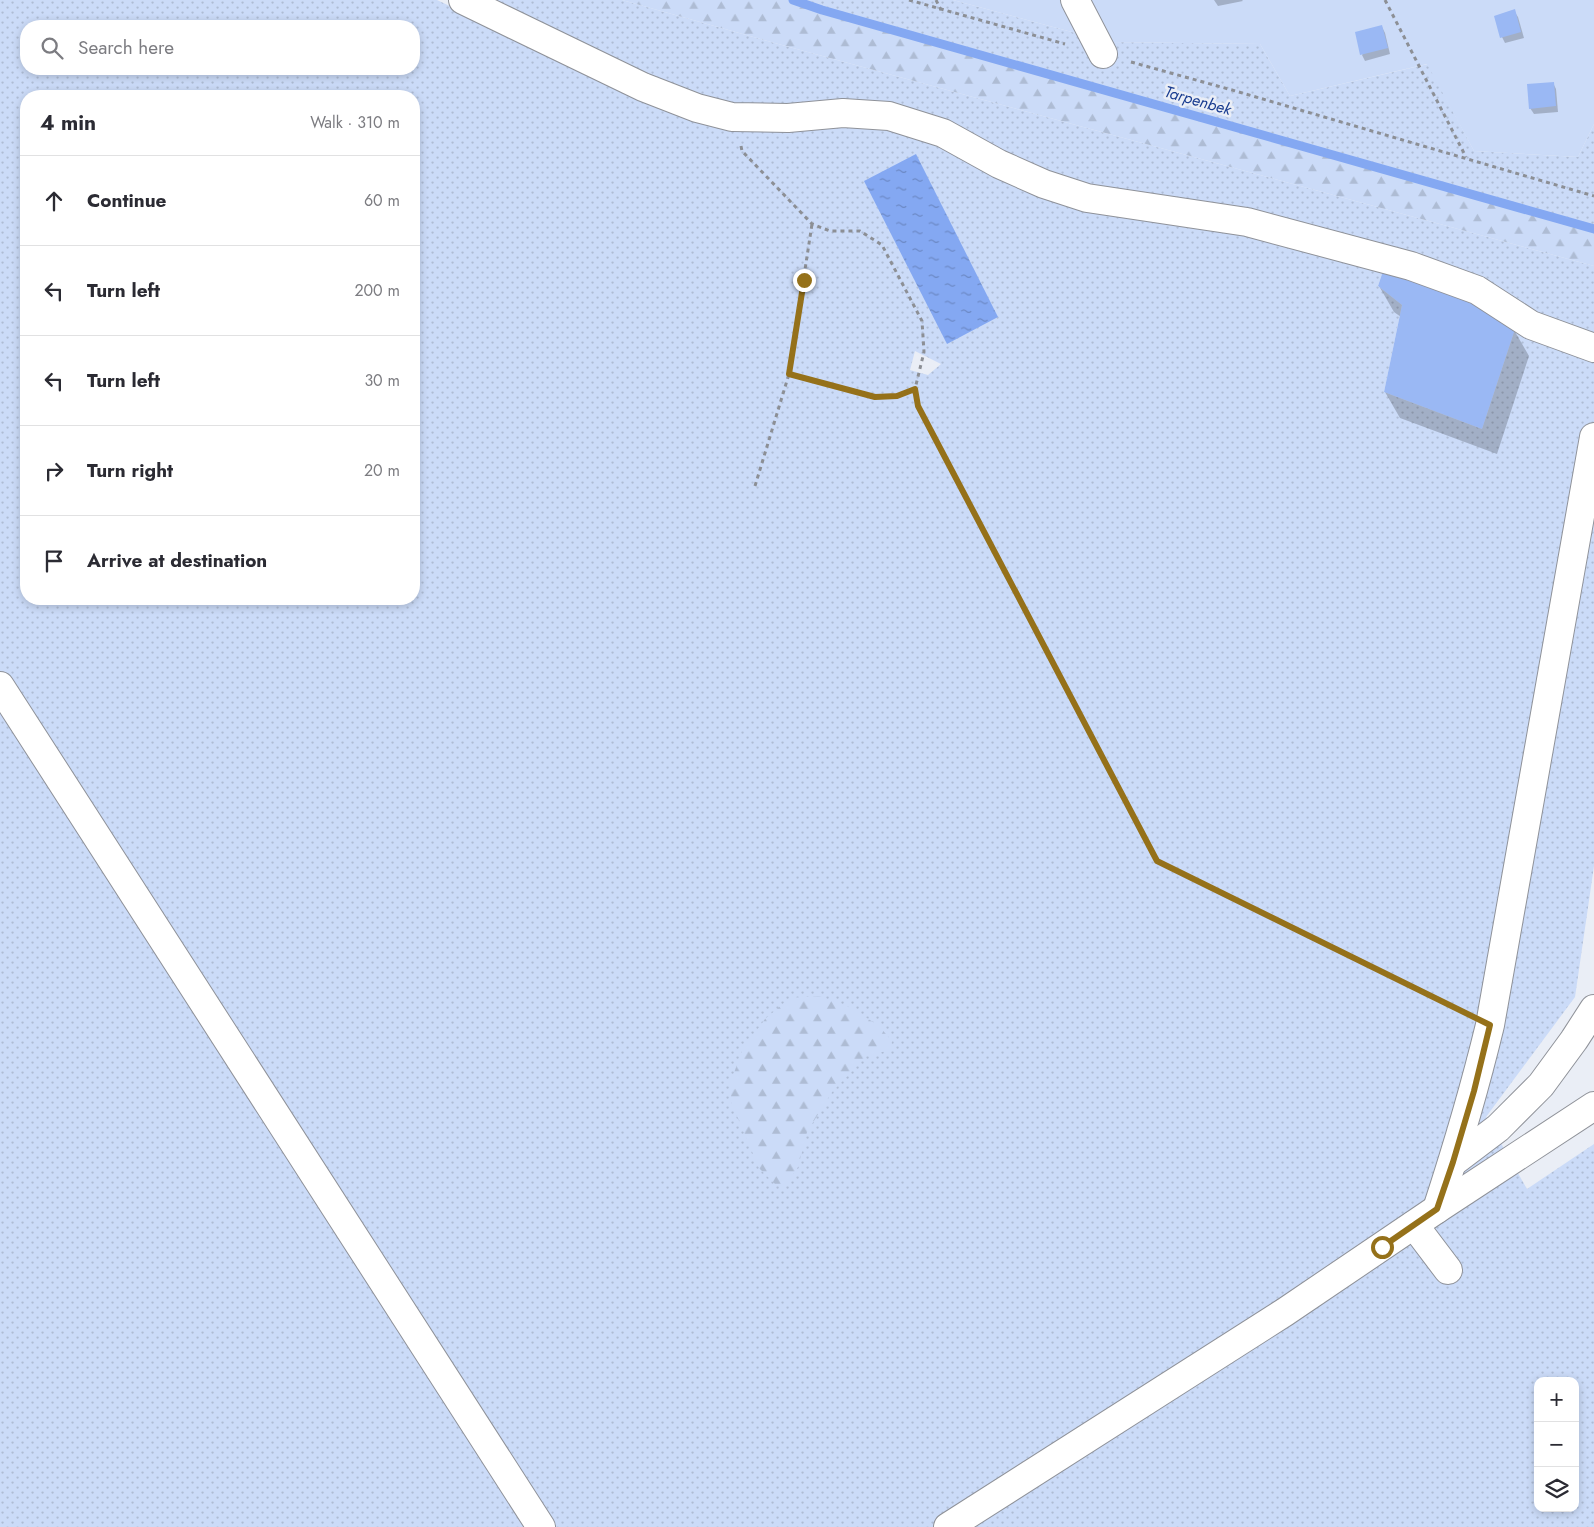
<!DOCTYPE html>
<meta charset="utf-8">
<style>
:root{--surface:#fff;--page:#f7f7f7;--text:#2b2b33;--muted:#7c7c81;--line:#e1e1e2}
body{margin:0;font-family:Jost,sans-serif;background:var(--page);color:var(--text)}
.controls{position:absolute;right:15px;bottom:15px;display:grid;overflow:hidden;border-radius:10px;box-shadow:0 2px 8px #0003}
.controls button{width:45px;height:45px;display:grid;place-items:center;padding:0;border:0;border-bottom:1px solid var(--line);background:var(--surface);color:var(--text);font:25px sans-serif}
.stop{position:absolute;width:15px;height:15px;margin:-11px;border:4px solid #95711a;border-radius:50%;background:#fff}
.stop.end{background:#95711a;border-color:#fff;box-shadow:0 1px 5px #0008}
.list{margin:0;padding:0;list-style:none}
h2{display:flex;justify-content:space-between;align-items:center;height:65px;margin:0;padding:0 20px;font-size:21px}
h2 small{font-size:16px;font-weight:400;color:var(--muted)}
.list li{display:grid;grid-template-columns:32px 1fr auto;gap:15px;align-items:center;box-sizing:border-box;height:90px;padding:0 20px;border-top:1px solid var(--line)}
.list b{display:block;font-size:19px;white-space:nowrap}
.list em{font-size:16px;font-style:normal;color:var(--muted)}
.icon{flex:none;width:28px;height:28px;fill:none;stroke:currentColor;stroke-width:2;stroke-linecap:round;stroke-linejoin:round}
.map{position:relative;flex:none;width:1594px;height:1527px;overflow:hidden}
.search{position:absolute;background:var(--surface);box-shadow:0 2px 8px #0003;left:20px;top:20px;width:400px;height:55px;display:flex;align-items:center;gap:12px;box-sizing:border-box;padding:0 18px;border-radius:20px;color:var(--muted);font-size:19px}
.panel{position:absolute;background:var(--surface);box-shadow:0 2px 8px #0003;left:20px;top:90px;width:400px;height:515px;border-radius:20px}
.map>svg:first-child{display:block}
</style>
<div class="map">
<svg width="1594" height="1527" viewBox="0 0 1594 1527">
<defs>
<pattern id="grass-dots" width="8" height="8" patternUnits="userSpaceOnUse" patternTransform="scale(1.25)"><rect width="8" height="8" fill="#cbdbf8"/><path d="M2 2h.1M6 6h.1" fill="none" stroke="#aebcd4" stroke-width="1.8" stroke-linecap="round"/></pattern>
<pattern id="forest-firs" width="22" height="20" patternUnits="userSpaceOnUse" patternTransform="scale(1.25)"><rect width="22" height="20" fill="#cbdbf8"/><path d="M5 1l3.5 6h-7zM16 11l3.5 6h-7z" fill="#aebcd4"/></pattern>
<pattern id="water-ripples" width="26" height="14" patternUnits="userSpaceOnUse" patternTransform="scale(1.25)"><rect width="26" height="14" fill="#84a8f2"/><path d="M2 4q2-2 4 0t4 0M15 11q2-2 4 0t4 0" fill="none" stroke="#6b88c4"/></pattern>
</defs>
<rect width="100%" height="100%" fill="#eaeef6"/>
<!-- grass -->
<g fill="url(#grass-dots)" fill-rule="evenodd">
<path d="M0 0H437L636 94 691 116 742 127H788L841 120 888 124 939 139 994 171 1040 192 1087 208 1246 226 1385 265 1378 286 1402 305 1384 392 1482 429 1515 329 1569 348 1587 332 1535 319 1483 284 1414 259 1251 215 1091 191 1047 178 1005 158 945 124 890 108 842 104 787 110 732 108 700 101 647 80 484 0H622L771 42 1594 266V866L1575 997 1486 1117 1527 1189 1594 1144V1527H0ZM26 26H414V69H26ZM26 96H414V599H26ZM915 351 941 364 928 375 910 370ZM1538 1381H1575V1508H1538Z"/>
<polygon points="793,0 953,0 1109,42 1260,44 1290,96 1428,64 1474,151 1578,157 1594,124 1594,229 822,10"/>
</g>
<!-- forest -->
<g fill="url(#forest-firs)">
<polygon points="622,0 793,0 822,10 1594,229 1594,266 771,42"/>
<polygon points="819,996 847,1006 878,1025 892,1041 890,1050 866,1056 832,1092 807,1132 798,1167 787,1183 777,1186 759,1168 731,1102 731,1081 742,1051 765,1019 790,998"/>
</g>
<!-- garden -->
<polygon fill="#cbdbf8" points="953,0 1594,0 1594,124 1578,157 1474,151 1427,64 1290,96 1260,44 1109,42"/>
<!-- water -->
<polygon fill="url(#water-ripples)" points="916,154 998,317 947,344 864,181"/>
<!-- shadow -->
<g fill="#0003">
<polygon points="1214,0 1242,0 1243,1 1218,6"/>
<polygon points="1514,11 1518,17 1524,38 1505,43 1502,37"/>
<polygon points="1382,27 1385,33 1390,54 1365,61 1362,55"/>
<polygon points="1553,83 1556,89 1558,112 1534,114 1530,108"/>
<polygon points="1379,286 1514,330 1529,356 1497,454 1400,418 1385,392 1401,317 1394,312"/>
</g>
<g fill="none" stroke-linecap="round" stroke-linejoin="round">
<!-- stream -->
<polyline stroke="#84a8f2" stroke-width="9" points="793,0 822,10 1594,229"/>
</g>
<!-- building -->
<g fill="#9ab8f4">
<polygon points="1515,9 1521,32 1500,38 1494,16"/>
<polygon points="1382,25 1388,48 1360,55 1355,32"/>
<polygon points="1554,82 1556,106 1529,109 1527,84"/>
<polygon points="1385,265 1469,294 1515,329 1482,429 1384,392 1402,305 1378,286"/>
</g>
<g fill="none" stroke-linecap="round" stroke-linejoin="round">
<!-- minor casing -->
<g stroke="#8f9299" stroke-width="30">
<g id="minor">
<polyline points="463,0 643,87 697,108 732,117 788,118 843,113 889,116 943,133 999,164 1044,184 1087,198 1247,222 1411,266 1477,290 1531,325 1594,348"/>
<polyline points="1075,0 1103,54"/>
<polyline points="0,686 541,1527"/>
<polyline points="1453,1162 1498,1128 1541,1085 1574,1040 1594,1009"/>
<path d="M1437 1209C1457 1148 1475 1087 1490 1025L1594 437"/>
<polyline points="1414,1225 1448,1270"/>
<polyline points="948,1527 1285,1312 1437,1209 1594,1106"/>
</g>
</g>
<!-- path -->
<g stroke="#8c8f95" stroke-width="3" stroke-dasharray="4 4" stroke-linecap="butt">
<polyline points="909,0 1065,44"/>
<polyline points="936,0 941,10"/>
<polyline points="1385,0 1466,157"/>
<polyline points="1131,62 1232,90 1594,196"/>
<polyline points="741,146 742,151 812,224 830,231 860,231 882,245 922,321 924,352 915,389 918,406 1157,861 1463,1012"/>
<polyline points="789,374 875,397 897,396 915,389"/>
<polyline points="755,486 789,374 812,224"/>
</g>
<!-- minor -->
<use href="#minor" stroke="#fff" stroke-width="28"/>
</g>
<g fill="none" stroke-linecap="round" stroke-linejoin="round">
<!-- route -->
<polyline stroke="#95711a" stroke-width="6" points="804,280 789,374 875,397 897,396 915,389 918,406 1157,861 1490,1025 1474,1091 1453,1162 1437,1209 1382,1247"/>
</g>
<g text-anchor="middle" stroke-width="5" stroke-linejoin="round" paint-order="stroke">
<!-- water labels -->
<g font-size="16" font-style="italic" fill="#193c90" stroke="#eaeef6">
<text transform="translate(1198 100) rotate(16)" y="6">Tarpenbek</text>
</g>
</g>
</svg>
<div class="controls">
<button>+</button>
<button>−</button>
<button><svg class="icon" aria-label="layers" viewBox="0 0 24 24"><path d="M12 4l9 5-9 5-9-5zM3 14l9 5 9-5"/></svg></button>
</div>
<div class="stop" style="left:1382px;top:1247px"></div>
<div class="stop end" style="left:804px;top:280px"></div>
<div class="search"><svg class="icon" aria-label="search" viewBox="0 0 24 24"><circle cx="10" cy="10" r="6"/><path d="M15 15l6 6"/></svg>Search here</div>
<section class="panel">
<h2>4 min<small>Walk · 310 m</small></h2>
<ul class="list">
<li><svg class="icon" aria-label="ahead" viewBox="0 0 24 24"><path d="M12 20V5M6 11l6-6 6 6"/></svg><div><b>Continue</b></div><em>60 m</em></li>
<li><svg class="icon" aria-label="left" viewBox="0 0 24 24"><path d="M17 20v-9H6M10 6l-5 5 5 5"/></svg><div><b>Turn left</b></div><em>200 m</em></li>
<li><svg class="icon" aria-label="left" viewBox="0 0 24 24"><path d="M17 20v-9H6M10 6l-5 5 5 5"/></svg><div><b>Turn left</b></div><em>30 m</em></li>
<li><svg class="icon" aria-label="right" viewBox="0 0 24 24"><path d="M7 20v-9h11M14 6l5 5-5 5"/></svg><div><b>Turn right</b></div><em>20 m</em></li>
<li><svg class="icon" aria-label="arrive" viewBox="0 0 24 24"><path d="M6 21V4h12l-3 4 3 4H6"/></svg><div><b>Arrive at destination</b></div></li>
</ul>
</section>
</div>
